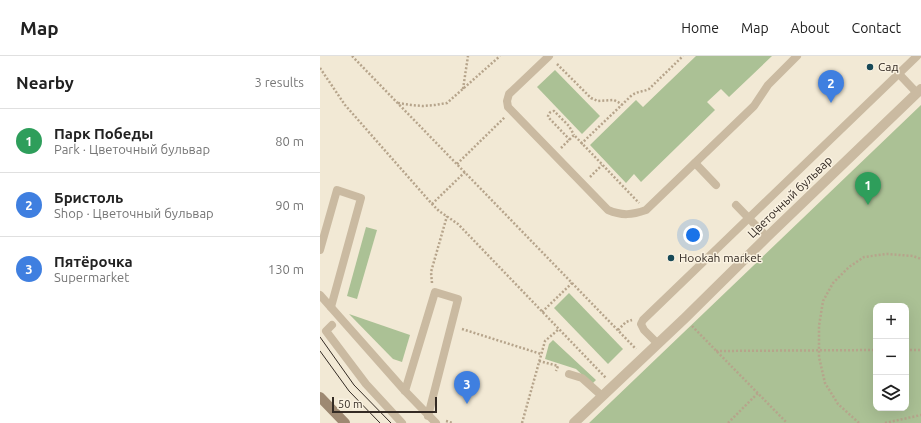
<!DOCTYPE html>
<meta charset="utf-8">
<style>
:root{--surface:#fff;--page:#f2f2f2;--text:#222;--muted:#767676;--line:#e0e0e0;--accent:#184957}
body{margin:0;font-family:Ubuntu,sans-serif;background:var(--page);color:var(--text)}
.controls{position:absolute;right:12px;bottom:12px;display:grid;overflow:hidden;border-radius:8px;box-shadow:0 4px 16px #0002}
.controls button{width:36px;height:36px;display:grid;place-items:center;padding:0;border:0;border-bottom:1px solid var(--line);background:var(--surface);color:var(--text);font:20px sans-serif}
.scale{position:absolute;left:12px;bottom:10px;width:105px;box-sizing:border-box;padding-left:4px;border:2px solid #342b24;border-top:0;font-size:11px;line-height:14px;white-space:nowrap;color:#342b24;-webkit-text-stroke:3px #faf2e1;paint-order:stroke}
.you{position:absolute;left:373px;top:179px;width:14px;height:14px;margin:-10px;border:3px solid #fff;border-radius:50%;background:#1a73e8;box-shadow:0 0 0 6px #1a73e833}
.badge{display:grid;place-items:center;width:26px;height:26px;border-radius:50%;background:var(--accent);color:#fff;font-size:13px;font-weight:700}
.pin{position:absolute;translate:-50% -33px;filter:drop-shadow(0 1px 2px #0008)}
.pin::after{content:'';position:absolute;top:21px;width:14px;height:12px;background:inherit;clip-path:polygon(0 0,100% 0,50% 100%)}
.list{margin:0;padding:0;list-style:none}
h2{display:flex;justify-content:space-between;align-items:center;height:52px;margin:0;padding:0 16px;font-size:17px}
h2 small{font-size:13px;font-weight:400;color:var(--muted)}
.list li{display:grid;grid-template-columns:26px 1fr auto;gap:12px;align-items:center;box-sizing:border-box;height:64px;padding:0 16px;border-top:1px solid var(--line)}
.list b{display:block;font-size:15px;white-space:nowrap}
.list p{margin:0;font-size:13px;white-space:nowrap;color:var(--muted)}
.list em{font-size:13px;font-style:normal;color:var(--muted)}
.icon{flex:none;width:22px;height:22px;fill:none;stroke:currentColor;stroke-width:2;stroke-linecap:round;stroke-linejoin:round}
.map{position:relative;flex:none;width:601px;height:367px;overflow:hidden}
header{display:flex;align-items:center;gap:24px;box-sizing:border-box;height:56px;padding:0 20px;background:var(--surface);border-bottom:1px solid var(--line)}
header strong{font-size:19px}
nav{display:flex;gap:22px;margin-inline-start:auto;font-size:14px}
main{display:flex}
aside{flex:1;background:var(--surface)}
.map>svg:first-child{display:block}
</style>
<header>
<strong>Map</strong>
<nav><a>Home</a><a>Map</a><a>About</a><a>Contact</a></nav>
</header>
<main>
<aside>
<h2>Nearby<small>3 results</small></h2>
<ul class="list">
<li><span class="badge" style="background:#2e9e5b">1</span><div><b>Парк Победы</b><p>Park · Цветочный бульвар</p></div><em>80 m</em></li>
<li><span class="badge" style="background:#3f7fe0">2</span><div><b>Бристоль</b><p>Shop · Цветочный бульвар</p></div><em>90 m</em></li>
<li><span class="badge" style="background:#3f7fe0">3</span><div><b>Пятёрочка</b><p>Supermarket</p></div><em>130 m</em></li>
</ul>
</aside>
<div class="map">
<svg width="601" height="367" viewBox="0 0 601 367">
<rect width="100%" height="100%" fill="#f2e9d5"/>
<!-- green -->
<g fill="#abc195" fill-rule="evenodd">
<polygon points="376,0 452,0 409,41 401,33 387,46 395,54 321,126 314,118 306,127 270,89 316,44 323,51"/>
<polygon points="235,14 280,60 262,78 217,31"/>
<path d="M601 49V367H269ZM556 250H586V352H556Z"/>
<polygon points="46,171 57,174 37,243 27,240"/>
<polygon points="249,237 303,293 288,308 234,252"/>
<polygon points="29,258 90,279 82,306 73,303"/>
<polygon points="233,284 276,324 272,328 256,313 225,303 229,288"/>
</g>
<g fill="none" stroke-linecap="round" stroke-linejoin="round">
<!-- path -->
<g stroke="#b6a48b" stroke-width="2.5" stroke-dasharray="2 2" stroke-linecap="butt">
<polyline points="32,0 316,293"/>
<polyline points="237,8 271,42 278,45 294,44 298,46 302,49"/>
<polyline points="0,12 25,49 112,148 119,155 138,168 286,322"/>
<polyline points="143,33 148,0"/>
<polyline points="78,47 91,49 103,50 115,49 127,47 180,0"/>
<path d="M250 84 229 62 228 61C228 57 231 55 234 55L249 70 254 79"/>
<path d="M261 88 311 40C317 35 323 36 329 33L363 0"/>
<polyline points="241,92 254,79 319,147"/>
<polyline points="137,108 185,61"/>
<polyline points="270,121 282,109"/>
<polyline points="112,148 145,116"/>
<polyline points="112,227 111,216 127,160"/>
<polyline points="222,256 252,227"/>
<polyline points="372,270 467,367"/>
<polyline points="142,273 221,298"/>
<polyline points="298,274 306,266 312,264"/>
<polyline points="586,294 601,294"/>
<polyline points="396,295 556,294"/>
<polyline points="219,305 238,310 236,315"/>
<polyline points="126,365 133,367"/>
<polyline points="202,367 225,285 239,273"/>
<polyline points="408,367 438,337"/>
<polyline points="539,367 518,348 505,327 499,301 499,270 503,245 513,227 529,211 544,201 567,198 593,200 601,203"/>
<polyline points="565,367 601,359"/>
</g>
<!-- lane -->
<g stroke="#cabaa1" stroke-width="8">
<path d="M229 0 189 38 187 45 188 51 288 154C302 160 312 159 326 154L434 50 448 29 477 0"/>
<polyline points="579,18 597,37"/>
<polyline points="375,107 396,129"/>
<polyline points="416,149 447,181"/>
<polyline points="0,194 17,134 41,142 11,251"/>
<polyline points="0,239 85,335 116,367"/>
<polyline points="12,269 6,275 46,328 82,367"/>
<polyline points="338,288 324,274 321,268 323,264 597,0"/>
<polyline points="249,318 262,322 282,340"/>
<polyline points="85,335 115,236 138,243 108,360"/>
</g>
<!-- street -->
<polyline stroke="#cabaa1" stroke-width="10" points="254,367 365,262 447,181 601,33"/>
<!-- secondary -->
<polyline stroke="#9e8972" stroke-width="10" points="0,341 25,367"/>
<!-- tram -->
<g stroke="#342b24" stroke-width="1">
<polyline points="0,281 34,329 71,367"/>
<polyline points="0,295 29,335 60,367"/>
</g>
</g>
<!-- markers -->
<g fill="#184957" stroke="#faf2e1" stroke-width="1.5">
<circle cx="550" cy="11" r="4"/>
<circle cx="351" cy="202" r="4"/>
</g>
<g text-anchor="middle" stroke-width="3" stroke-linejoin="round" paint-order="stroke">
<!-- poi labels -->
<g font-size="12" fill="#342b24" stroke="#faf2e1" text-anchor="start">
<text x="558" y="15">Сад</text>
<text x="359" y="206">Hookah market</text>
</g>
<!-- street labels -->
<g font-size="12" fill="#342b24" stroke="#faf2e1">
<text transform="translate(470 141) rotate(-44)" y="4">Цветочный бульвар</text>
</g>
</g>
</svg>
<div class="controls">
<button>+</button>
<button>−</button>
<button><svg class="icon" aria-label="layers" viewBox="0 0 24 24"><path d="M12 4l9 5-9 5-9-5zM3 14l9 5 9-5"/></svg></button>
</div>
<div class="scale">50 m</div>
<div class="you"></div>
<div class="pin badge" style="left:548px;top:149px;background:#2e9e5b">1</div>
<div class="pin badge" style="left:511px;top:47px;background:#3f7fe0">2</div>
<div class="pin badge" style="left:147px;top:348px;background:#3f7fe0">3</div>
</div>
</main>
